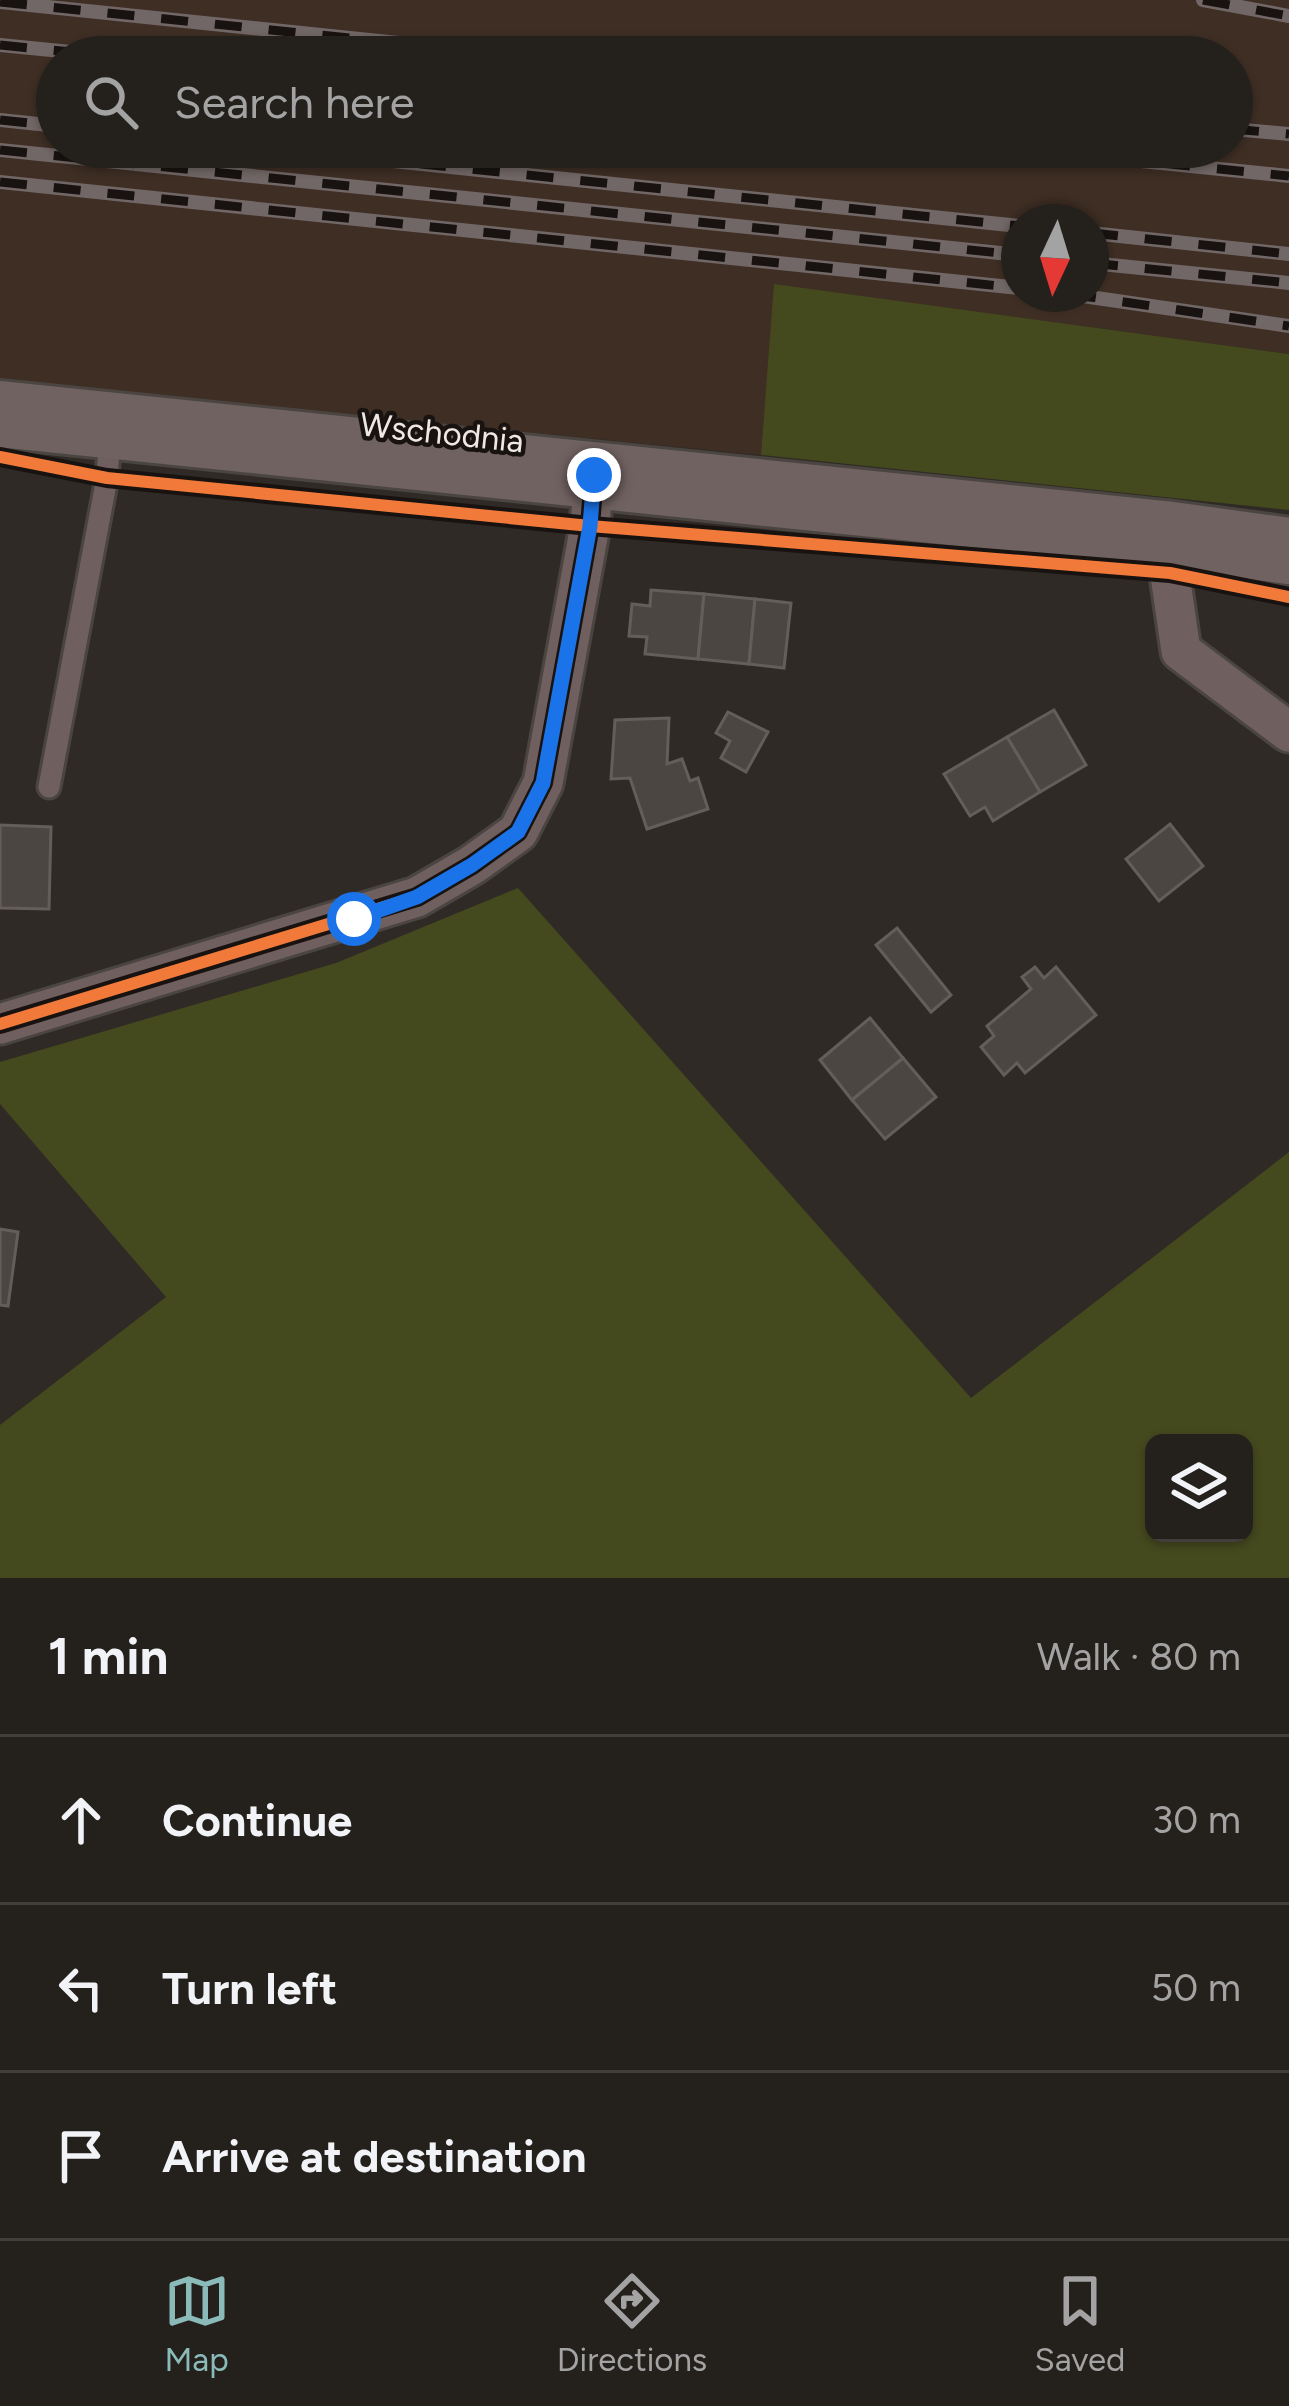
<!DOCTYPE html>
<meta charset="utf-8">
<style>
:root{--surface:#24201c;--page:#2c2825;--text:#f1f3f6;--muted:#a3a3a3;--line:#413e3b;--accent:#8bbbb9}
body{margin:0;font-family:Figtree,sans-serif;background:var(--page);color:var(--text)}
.controls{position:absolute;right:36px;bottom:36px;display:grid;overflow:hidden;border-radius:18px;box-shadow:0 3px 9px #0004}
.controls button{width:108px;height:108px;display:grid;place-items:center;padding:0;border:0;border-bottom:3px solid var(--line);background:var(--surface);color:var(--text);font:60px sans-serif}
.compass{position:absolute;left:1001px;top:204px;width:108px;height:108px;border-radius:50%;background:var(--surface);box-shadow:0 3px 9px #0004;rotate:184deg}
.stop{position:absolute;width:36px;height:36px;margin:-27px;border:9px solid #1a73e8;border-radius:50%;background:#fff}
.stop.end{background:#1a73e8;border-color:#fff;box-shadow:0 3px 12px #0008}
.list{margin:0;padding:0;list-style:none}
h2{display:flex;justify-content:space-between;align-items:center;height:156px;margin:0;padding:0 48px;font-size:51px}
h2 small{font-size:39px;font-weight:400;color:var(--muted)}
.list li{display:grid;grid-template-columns:78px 1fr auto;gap:36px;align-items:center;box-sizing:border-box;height:168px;padding:0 48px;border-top:3px solid var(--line)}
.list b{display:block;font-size:45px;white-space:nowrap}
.list em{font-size:39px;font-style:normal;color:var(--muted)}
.icon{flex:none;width:66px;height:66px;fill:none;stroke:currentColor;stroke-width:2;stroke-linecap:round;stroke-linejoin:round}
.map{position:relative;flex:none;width:1289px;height:1578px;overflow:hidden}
.search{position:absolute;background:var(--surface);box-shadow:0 3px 9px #0004;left:36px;right:36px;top:36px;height:132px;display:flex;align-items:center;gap:30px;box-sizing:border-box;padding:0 42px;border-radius:66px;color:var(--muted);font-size:45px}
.sheet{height:660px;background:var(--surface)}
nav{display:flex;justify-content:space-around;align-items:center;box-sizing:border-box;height:168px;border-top:3px solid var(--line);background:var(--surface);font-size:33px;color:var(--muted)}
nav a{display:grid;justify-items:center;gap:6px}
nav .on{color:var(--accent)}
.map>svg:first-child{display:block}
</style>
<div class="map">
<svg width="1289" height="1578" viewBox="0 0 1289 1578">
<rect width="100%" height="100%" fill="#302a26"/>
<!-- built -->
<path fill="#3e2e24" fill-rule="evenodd" d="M0 0H1289V354L775 285 761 455 0 381ZM57 57H1232V147H57ZM1019 222H1091V294H1019Z"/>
<!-- green -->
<g fill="#45491e" fill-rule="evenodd">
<polygon points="774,284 1289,354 1289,510 761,455"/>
<path d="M518 888 971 1398 1289 1152V1578H0V1425L166 1297 0 1104V1062L336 963ZM1154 1443H1244V1533H1154Z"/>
</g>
<!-- building -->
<g fill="#4c4643" stroke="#635e5a" stroke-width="3">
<polygon points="651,590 704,594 698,659 645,654 647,637 629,636 632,604 650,606"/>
<polygon points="704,594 755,599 749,664 698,659"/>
<polygon points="755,599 791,603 784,668 749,664"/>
<polygon points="1054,710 1086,765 1040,792 1007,737"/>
<polygon points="728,712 768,732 746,772 721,758 730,741 716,733"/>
<polygon points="669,718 667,764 682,759 690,781 698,778 708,809 647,829 630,778 611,779 615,720"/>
<polygon points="1007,737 1040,792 993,821 985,807 970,816 944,774"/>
<polygon points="1170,824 1203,866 1159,901 1126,859"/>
<polygon points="0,825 51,827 49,909 0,908"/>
<polygon points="897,928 951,995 931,1012 876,945"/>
<polygon points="1035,967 1044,978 1056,967 1096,1015 1025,1073 1017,1063 1004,1075 981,1047 994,1036 987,1026 1031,989 1022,977"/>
<polygon points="870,1018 903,1058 852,1100 820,1060"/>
<polygon points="903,1058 936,1097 885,1139 852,1100"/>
<polygon points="0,1229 18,1232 8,1306 0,1305"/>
</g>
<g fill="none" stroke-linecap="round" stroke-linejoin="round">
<!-- service casing -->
<g stroke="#4a4541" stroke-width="27">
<polyline id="service" points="49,787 107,478 110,432"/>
</g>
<!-- minor casing -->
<g stroke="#4a4541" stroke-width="45">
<g id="minor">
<polyline points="1164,534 1181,651 1289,732"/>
<polyline points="0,1024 417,897 472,865 518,832 543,783 590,526 594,475"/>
</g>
</g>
<!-- trunk casing -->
<g stroke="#4a4541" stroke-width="72">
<polyline id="trunk" points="0,414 1164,534 1289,551"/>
</g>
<!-- service -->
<use href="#service" stroke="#705f5f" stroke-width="21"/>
<!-- minor -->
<use href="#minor" stroke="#705f5f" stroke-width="39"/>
<!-- trunk -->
<use href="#trunk" stroke="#706261" stroke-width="66"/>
<!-- rail casing -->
<g stroke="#726767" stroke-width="14">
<g id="rail">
<polyline points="1203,0 1289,16"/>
<polyline points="0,2 534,57"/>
<polyline points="0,45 121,57"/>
<polyline points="0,120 57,126"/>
<polyline points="1232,129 1289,134"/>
<polyline points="258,147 1019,226"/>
<polyline points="1002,147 1289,176"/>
<polyline points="0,150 1019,255"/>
<polyline points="0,182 1019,288"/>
<polyline points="1091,233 1289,254"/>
<polyline points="1091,263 1289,283"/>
<polyline points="1069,294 1289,326"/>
</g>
</g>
<!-- rail -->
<use href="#rail" stroke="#181310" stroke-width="9" stroke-dasharray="27" stroke-linecap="butt"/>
<!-- cycleway casing -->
<g stroke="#181310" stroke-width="20">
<g id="cycleway">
<polyline points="0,457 107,478 590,526 1170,573 1289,597"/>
<polyline points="0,1024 417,897 472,865 518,832 543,783 590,526 594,475"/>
</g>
</g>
<!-- cycleway -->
<use href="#cycleway" stroke="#f17a3a" stroke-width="12"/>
</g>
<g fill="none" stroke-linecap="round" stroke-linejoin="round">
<!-- route -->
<polyline stroke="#1a73e8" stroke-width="15" points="354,919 417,897 472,865 518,832 543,783 590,526 594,475"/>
</g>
<g text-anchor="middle" stroke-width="9" stroke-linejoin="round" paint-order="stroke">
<!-- street labels -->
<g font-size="33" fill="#f0e8e3" stroke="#181310">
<text transform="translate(442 432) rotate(6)" y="12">Wschodnia</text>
</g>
</g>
</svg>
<div class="controls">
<button><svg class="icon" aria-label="layers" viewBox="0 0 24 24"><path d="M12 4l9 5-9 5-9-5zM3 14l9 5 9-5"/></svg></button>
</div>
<svg class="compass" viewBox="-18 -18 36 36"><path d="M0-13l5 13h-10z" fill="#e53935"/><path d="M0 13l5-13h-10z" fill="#a3a3a3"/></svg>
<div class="stop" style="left:354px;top:919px"></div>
<div class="stop end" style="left:594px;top:475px"></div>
<div class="search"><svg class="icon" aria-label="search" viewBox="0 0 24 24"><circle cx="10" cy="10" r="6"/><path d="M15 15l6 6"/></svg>Search here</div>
</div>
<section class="sheet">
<h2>1 min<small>Walk · 80 m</small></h2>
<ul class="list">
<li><svg class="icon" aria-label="ahead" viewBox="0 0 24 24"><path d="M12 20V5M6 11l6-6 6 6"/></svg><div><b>Continue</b></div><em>30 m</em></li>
<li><svg class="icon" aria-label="left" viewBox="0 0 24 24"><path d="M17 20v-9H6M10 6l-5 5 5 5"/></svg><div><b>Turn left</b></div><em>50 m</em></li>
<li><svg class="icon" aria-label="arrive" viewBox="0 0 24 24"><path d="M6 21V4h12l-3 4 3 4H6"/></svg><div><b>Arrive at destination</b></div></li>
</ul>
</section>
<nav>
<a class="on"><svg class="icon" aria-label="map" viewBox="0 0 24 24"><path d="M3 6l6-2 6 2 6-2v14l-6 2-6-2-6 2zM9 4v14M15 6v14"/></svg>Map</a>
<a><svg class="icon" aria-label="directions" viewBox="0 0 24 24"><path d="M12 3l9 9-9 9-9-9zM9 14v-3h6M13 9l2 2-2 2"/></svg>Directions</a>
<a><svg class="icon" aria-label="saved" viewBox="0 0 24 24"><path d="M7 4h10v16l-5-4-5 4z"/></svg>Saved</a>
</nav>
